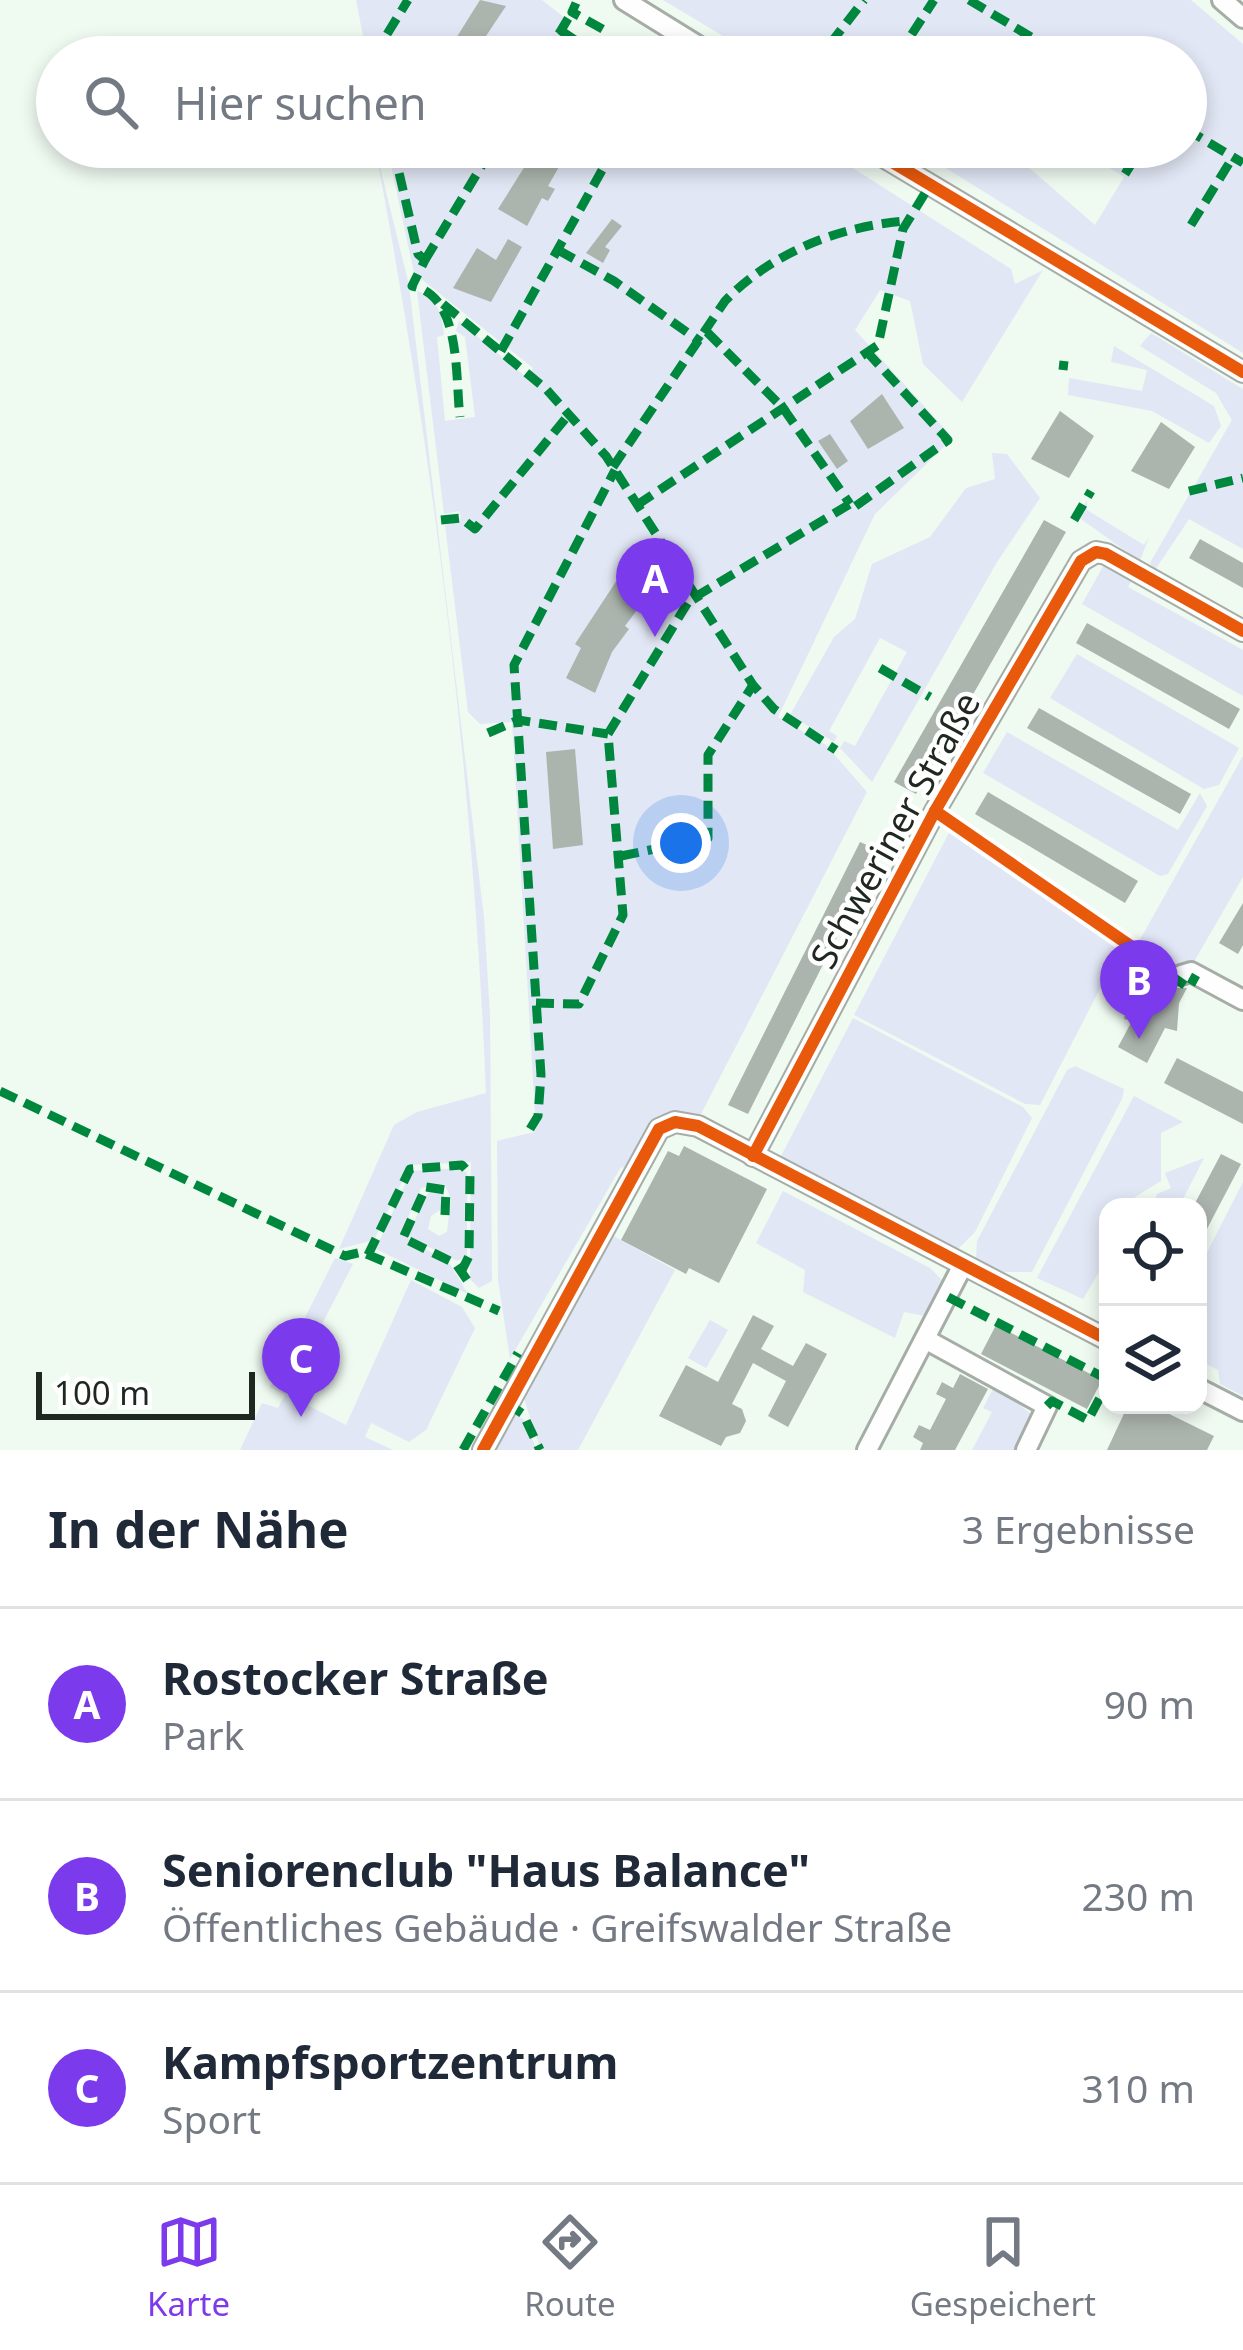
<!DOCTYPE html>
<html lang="de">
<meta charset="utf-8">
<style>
:root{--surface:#fff;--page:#f6f6f7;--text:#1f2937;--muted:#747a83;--line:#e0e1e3;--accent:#7c3aed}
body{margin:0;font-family:"Noto Sans",sans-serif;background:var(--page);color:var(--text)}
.controls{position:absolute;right:36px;bottom:36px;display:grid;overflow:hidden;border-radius:24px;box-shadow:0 6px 18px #0003}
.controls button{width:108px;height:108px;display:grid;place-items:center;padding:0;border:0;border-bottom:3px solid var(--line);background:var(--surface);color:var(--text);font:60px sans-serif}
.scale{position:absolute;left:36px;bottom:30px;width:219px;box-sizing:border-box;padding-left:12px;border:6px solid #1e2720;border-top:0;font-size:33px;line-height:42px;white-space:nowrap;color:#1e2720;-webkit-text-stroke:9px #fff;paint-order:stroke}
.you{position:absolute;left:681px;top:843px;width:42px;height:42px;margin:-30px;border:9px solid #fff;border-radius:50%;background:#1a73e8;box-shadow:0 0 0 18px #1a73e833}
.badge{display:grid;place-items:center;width:78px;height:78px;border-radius:50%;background:var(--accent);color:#fff;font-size:39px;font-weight:700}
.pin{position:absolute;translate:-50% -99px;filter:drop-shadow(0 3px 6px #0008)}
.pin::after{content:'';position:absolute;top:63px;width:42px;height:36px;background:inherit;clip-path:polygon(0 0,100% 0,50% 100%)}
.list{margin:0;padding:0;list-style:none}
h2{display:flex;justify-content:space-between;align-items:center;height:156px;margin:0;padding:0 48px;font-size:51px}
h2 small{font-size:39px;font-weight:400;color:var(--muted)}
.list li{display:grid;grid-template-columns:78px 1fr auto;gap:36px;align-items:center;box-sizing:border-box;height:192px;padding:0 48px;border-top:3px solid var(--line)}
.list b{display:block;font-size:45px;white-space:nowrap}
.list p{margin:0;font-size:39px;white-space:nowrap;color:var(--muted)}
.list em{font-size:39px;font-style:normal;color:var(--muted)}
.icon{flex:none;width:66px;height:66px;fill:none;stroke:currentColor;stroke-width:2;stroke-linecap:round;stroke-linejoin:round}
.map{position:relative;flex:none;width:1243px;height:1450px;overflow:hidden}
.search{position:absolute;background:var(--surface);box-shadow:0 6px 18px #0003;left:36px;right:36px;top:36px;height:132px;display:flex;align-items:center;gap:30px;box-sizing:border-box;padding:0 42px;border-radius:66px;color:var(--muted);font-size:45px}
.sheet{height:732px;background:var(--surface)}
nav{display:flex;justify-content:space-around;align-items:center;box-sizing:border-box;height:168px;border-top:3px solid var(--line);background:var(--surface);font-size:33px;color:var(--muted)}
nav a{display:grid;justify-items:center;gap:6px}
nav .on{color:var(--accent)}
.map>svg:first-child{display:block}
</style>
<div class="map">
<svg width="1243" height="1450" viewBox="0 0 1243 1450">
<rect width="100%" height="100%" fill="#effaf1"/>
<!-- green -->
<g fill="#e2e7f5">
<polygon points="356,0 542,0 565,18 561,26 607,57 367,57"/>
<polygon points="663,0 1191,0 1243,44 1243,353 912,147 1005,147 1095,225 1124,177 1075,147 1186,147 1186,57 926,57 910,47 902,57 758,57"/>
<path d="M375 147 409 285 484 918 490 1015 492 1281 479 1288 470 1279 471 1162 410 1165 374 1240 339 1249 394 1125 417 1112 486 1093C473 777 434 458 375 147Z"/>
<path d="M387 147H820L1011 269 1015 284 1043 270 962 402 923 364 910 301 880 290 855 330 953 438 875 514 778 717 826 745 867 792 700 1116 668 1113 654 1124 628 1170 621 1167 510 1359 498 1280 497 1141 534 1132 541 1119 535 1113 512 722 480 724 468 712 445 525 461 518 459 511 444 514 417 291C438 297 442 315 444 335L437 337 445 421 475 417 465 337 456 331 459 321 527 378 533 368 414 273Z"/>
<polygon points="1151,333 1243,389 1243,549 1189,519 1155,570 1150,563 1232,420 1216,393 1140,346"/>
<polygon points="1114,346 1214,406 1221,426 1209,443 1152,411 1068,395 1069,378 1142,391 1147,370 1111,362"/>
<polygon points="992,453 1007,454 1040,498 997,562 872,782 840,748 844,741 855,746 907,652 880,638 829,731 837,736 834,742 790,715 834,637 855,619 872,564 930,537 966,488 995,479"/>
<polygon points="1087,500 1087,510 1144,545 1149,537 1140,561 1078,517"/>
<polygon points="1106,561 1133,577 1128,587 1243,650 1243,696 1082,604"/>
<polygon points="1077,654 1239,748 1219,785 1204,789 1050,698"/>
<polygon points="1007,732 1178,830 1200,793 1207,806 1168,874 1160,876 983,773"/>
<polygon points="1243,756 1243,877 1188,972 1137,945"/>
<polygon points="953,825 1110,935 1120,950 1040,1105 1025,1104 854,1015"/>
<polygon points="853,1018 1023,1107 1032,1118 975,1232 958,1249 780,1158"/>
<polygon points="1075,1066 1124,1089 1122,1099 1032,1272 1003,1272 976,1259 977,1241 1067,1070"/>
<polygon points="1134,1096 1183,1122 1161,1133 1161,1181 1135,1197 1135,1207 1108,1207 1108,1257 1083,1299 1037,1278"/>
<polygon points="1204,1158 1179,1207 1153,1207 1157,1194 1171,1188 1165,1173"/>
<polygon points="459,1168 467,1173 467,1256 457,1261 407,1236 430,1189 443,1190 446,1206 431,1216 428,1229 439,1236 447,1232 451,1199 445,1185 421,1188 401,1234 450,1264 468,1294 376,1249 411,1171"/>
<polygon points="1243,1182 1243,1396 1220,1384 1218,1370 1198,1360 1198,1270"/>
<polygon points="783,1191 930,1268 943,1281 925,1316 904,1312 895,1338 803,1292 805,1270 756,1243"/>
<polygon points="608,1233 675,1270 578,1450 541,1450 522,1393"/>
<polygon points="335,1258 353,1264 286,1394 346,1425 411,1280 462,1307 475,1328 426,1430 409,1442 371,1423 365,1437 393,1450 240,1450 262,1403 278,1408 285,1395 270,1387"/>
<polygon points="710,1320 728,1330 706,1368 688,1358"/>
<polygon points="995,1385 1031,1414 1019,1450 972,1450 992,1412 983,1408"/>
<polygon points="511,1410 524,1420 537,1450 490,1450"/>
</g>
<!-- building -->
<g fill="#acb5ad">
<polygon points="480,0 506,6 472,57 458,57 448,51"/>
<polygon points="537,147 563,160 548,186 555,189 548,201 542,198 527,226 498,209"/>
<polygon points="612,219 622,226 605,247 610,250 603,263 586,253"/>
<polygon points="508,239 522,247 491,302 453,288 477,248 496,260"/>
<polygon points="882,394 904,428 868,449 850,421"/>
<polygon points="1060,411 1094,436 1069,478 1031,459"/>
<polygon points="1161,422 1195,447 1169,489 1131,471"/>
<polygon points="830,434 848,461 837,469 818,441"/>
<polygon points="1044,520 1066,532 916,794 894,782"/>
<polygon points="1200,539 1243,563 1243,588 1189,558"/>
<polygon points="617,580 643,602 625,626 629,629 612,652 595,693 566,678 581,648 575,644"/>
<polygon points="1087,623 1240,709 1229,729 1076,643"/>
<polygon points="1039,708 1191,794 1180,814 1027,728"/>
<polygon points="575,749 583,845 553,849 546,752"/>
<polygon points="988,792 1138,881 1125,903 975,814"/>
<polygon points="860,842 880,851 748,1114 728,1105"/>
<polygon points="1243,903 1243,945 1238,954 1219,943"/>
<polygon points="1158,972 1177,988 1187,988 1179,1003 1177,1031 1165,1028 1147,1063 1118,1047 1132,1021 1124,1019 1128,997 1143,1000"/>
<polygon points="1177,1058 1243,1092 1243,1124 1164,1083"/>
<polygon points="684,1146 767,1189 719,1283 689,1268 686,1274 621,1240 668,1151 679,1156"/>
<polygon points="1221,1154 1241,1164 1198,1246 1198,1207 1193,1207"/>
<polygon points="753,1315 774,1326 761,1349 793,1366 806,1343 827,1354 788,1427 768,1416 786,1381 753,1363 732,1404 742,1409 746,1421 740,1433 726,1437 721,1446 659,1416 686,1365 718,1382"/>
<polygon points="996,1325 1102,1380 1087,1409 981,1354"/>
<polygon points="960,1374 988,1389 955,1450 920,1450 923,1443 913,1437 919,1425 930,1430 946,1399 936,1394 942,1382 953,1388"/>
<polygon points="1128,1405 1151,1405 1214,1436 1207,1450 1107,1450"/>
</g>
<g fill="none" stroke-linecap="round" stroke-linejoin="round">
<!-- minor casing -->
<g stroke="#a5ada6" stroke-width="24">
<g id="minor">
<polyline points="624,0 716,57"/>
<polyline points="1222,0 1243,18"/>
<polyline points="867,147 1243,372"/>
<polyline points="1181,975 1191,972 1243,1000"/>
<polyline points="753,1156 935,811 1081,561 1096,552 1106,554 1243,631"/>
<polyline points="925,1339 1047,1406 1026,1450"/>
<polyline points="1198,1388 1243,1411"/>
<polyline points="483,1450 659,1129 675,1122 698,1126 1108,1340"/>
<polyline points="867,1450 963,1265"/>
</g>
</g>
<!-- minor -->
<use href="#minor" stroke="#fdfefd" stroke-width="18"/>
<!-- quiet -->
<g stroke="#00873e" stroke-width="9" stroke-dasharray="18 9" stroke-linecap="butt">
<polyline points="969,0 1065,57"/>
<polyline points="576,3 572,12 606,31"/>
<polyline points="560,30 600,57"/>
<polyline points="830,44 864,0"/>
<polyline points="373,57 408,0"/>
<polyline points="545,57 572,12"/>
<polyline points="897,57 934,0"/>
<polyline points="1004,57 1021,30"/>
<polyline points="1186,129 1243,163"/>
<path d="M393 147 418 254 425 260 412 286C462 295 455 378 460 417"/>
<polyline points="1125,174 1142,147"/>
<polyline points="1191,225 1233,157"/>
<polyline points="558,250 614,281 701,342"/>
<polyline points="425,260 493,147"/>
<polyline points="443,304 546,389 606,456 753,685 774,709 836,750"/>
<polyline points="707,332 783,408 850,504"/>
<polyline points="501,351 615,147"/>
<polyline points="1063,370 1064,361"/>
<path d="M613 467 725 301C771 253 839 226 906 221"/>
<polyline points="1189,491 1243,478"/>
<polyline points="637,505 878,345 903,229 930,185"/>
<polyline points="441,520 461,518 475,529 570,413"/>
<polyline points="1074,520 1091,491"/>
<polyline points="695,597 850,504 853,508 948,440 868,353"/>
<polyline points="880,668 930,697"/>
<polyline points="488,733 518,720 608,734"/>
<polyline points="621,856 708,838 708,755 753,685"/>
<polyline points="1170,975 1189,988 1196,975"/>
<polyline points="536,1003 579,1004 623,915 608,734 693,594"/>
<polyline points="0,1091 345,1256 362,1252 499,1311"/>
<polyline points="530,1129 538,1116 541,1075 514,665 615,470"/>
<polyline points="445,1215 446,1190 426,1187 403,1238 456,1264 467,1280"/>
<polyline points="368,1255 410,1169 462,1165 470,1174 469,1256 462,1270"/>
<polyline points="948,1297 1103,1377"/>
<polyline points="507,1403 523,1414 540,1450"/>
<polyline points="1047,1406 1052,1401 1088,1420 1103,1392 1108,1394"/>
<polyline points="463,1450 518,1353"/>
</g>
<!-- cycleway casing -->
<g stroke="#fff" stroke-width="20">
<g id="cycleway">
<polyline points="867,147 1243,372"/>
<polyline points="935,811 1132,947"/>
<polyline points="753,1156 935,811 1081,561 1096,552 1106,554 1243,631"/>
<polyline points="483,1450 659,1129 675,1122 698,1126 1108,1340"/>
</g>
</g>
<!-- cycleway -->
<use href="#cycleway" stroke="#e8590c" stroke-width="12"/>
</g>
<g text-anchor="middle" stroke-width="9" stroke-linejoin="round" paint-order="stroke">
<!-- street labels -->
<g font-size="36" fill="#1e2720" stroke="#fff">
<text transform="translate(895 830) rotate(-61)" y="13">Schweriner Straße</text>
</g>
</g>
</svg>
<div class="controls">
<button><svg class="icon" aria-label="locate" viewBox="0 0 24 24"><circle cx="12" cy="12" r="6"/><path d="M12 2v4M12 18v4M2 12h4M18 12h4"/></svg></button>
<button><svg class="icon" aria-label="layers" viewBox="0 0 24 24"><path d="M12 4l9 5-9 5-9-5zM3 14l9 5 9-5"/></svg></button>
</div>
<div class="scale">100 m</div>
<div class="you"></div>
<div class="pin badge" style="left:655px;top:637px">A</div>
<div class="pin badge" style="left:1139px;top:1039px">B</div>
<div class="pin badge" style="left:301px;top:1417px">C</div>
<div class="search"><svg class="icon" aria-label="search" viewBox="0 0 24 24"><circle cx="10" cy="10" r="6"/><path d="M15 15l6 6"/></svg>Hier suchen</div>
</div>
<section class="sheet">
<h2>In der Nähe<small>3 Ergebnisse</small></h2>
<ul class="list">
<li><span class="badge">A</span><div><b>Rostocker Straße</b><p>Park</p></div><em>90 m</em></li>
<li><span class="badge">B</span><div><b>Seniorenclub &quot;Haus Balance&quot;</b><p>Öffentliches Gebäude · Greifswalder Straße</p></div><em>230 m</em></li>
<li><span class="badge">C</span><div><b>Kampfsportzentrum</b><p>Sport</p></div><em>310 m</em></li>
</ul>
</section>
<nav>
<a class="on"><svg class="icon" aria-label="map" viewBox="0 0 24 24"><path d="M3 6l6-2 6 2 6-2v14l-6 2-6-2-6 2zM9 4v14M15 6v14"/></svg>Karte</a>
<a><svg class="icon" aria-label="directions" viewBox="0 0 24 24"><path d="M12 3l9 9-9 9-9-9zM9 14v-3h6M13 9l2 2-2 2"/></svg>Route</a>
<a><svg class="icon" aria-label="saved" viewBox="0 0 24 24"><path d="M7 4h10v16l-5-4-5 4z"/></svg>Gespeichert</a>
</nav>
